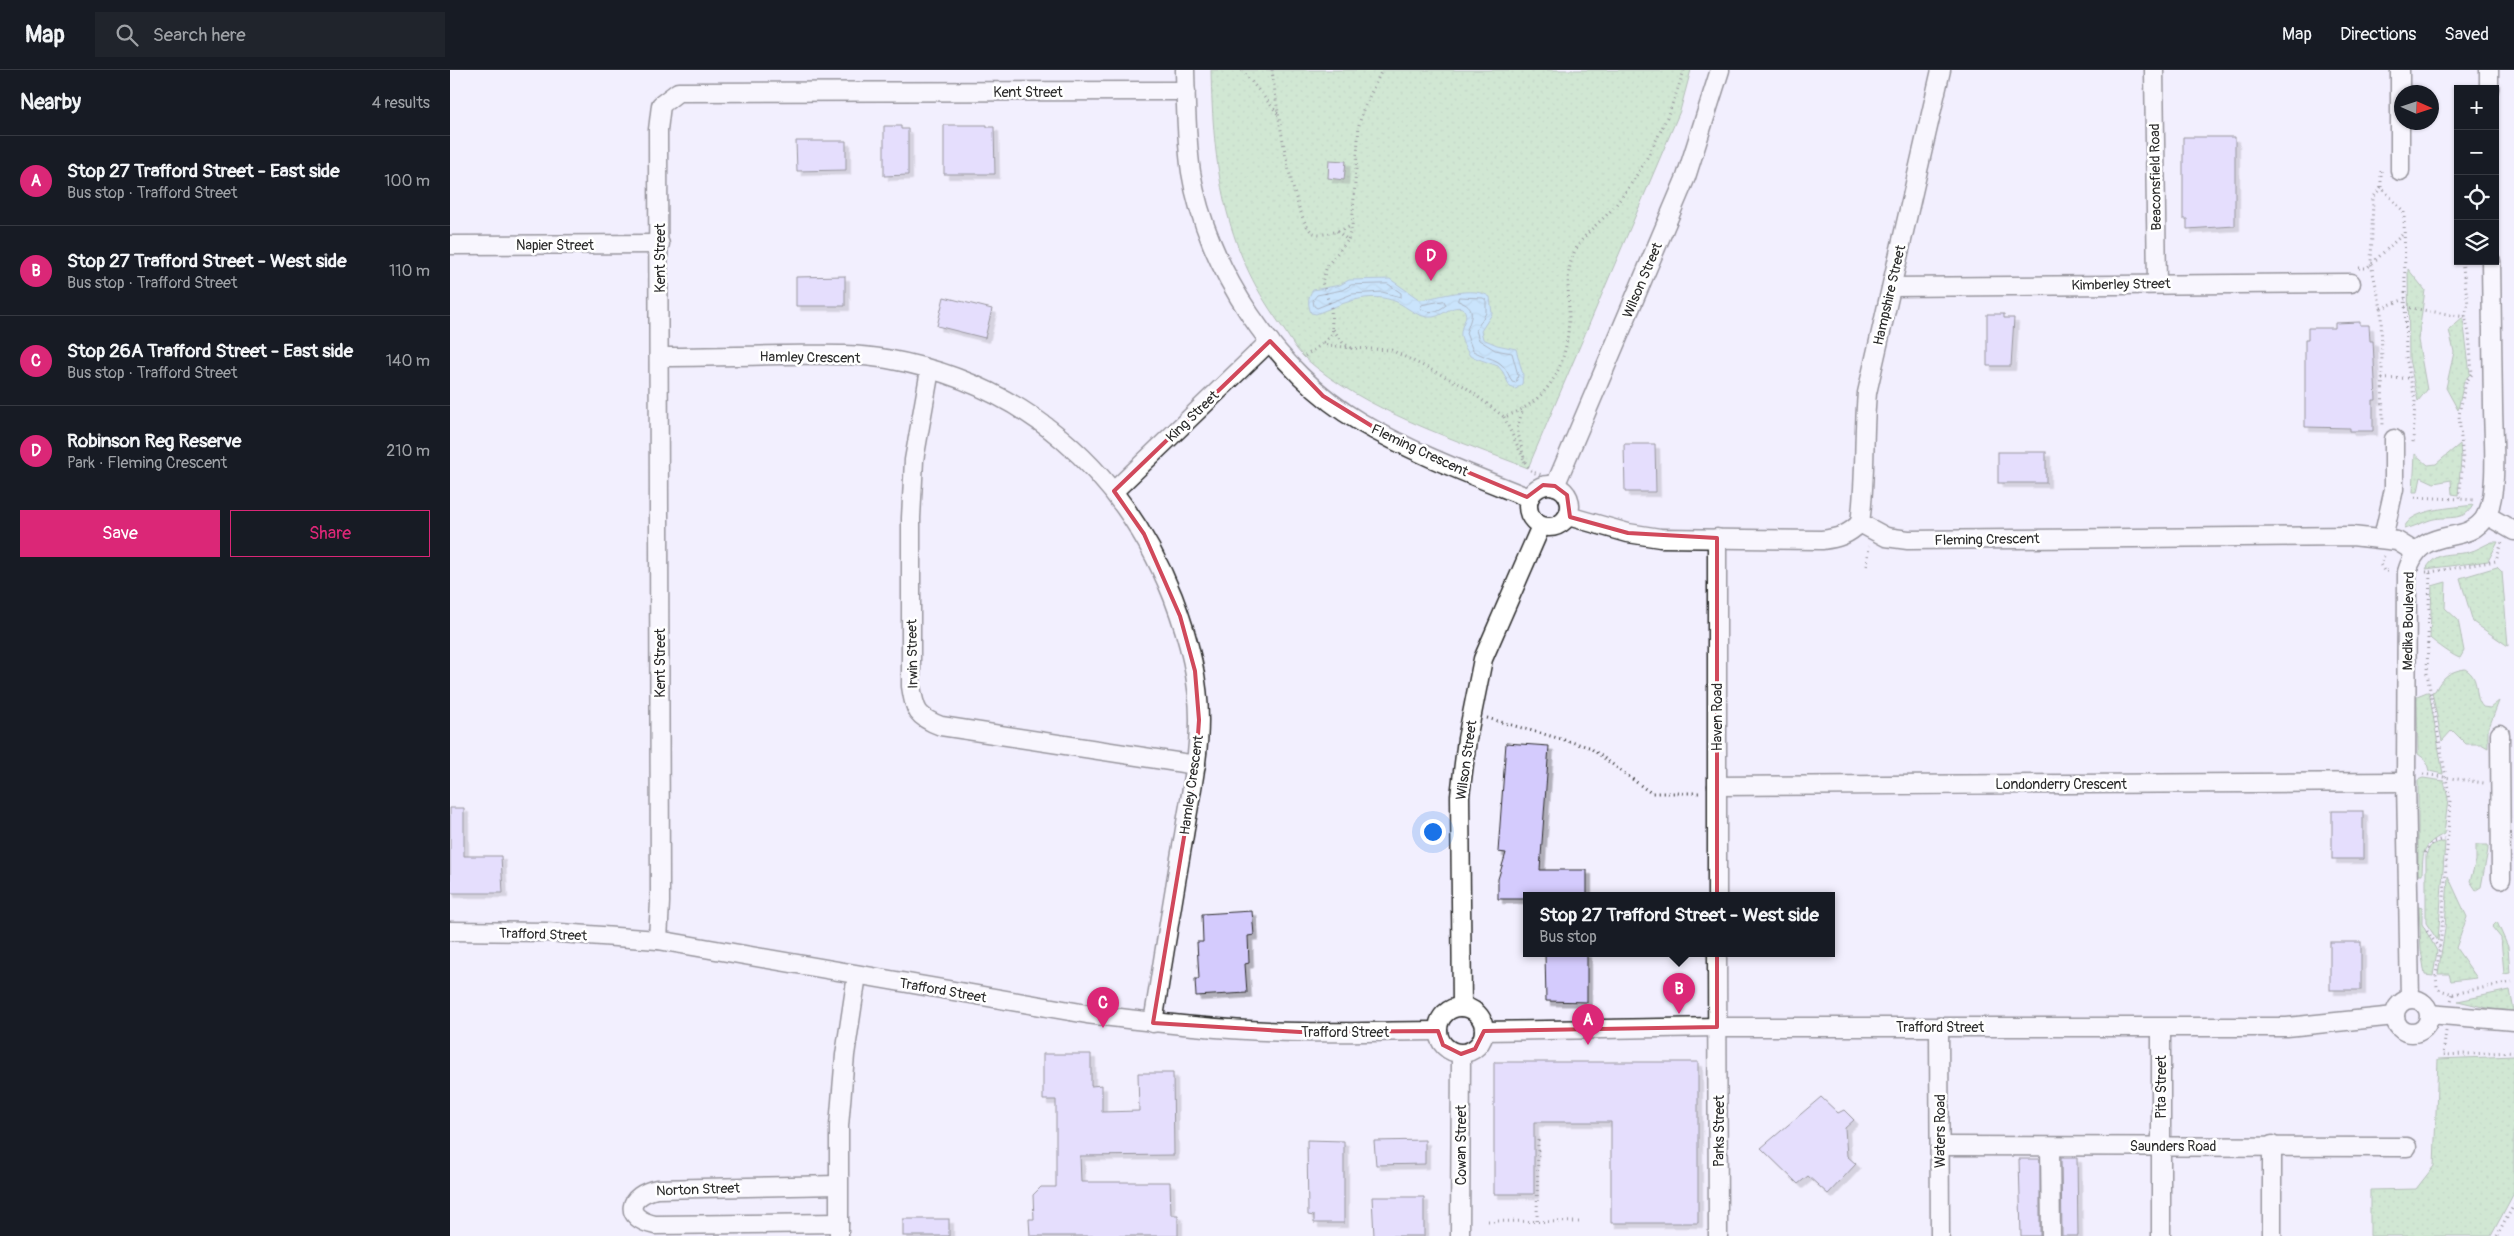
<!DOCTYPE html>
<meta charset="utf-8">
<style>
:root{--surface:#171b24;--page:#20242c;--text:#f1f3f6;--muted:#9ea1a6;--line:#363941;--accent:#db2777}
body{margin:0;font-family:Pangolin,sans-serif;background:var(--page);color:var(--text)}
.controls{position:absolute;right:15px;top:15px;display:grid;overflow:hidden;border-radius:0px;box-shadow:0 1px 4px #0004}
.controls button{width:45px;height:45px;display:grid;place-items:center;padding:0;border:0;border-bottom:1px solid var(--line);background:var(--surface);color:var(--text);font:25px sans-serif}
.compass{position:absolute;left:1944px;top:15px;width:45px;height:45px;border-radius:50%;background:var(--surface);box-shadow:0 1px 4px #0004;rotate:93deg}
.you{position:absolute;left:982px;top:761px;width:18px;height:18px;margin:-12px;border:4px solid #fff;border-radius:50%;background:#1a73e8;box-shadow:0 0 0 8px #1a73e833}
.badge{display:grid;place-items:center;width:32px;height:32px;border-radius:50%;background:var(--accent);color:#fff;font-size:16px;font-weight:700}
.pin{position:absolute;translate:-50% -41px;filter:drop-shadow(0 1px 2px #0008)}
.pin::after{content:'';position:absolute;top:26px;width:18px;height:15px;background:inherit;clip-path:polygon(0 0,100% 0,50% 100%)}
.popup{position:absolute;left:1073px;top:822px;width:312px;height:65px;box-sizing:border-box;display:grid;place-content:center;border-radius:0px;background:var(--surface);filter:drop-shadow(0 1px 4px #0005);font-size:16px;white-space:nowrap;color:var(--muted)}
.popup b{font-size:19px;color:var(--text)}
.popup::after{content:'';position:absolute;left:50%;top:100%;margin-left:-10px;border:10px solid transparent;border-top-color:var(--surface)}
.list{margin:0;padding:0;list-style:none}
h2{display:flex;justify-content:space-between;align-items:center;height:65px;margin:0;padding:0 20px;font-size:21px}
h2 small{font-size:16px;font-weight:400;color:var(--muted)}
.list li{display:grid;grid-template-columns:32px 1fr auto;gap:15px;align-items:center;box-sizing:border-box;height:90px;padding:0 20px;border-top:1px solid var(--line)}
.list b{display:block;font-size:19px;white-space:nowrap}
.list p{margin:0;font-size:16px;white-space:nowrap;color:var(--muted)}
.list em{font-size:16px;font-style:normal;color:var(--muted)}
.actions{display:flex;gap:10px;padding:15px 20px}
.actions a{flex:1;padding:11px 0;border:1px solid var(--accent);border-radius:0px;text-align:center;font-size:18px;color:var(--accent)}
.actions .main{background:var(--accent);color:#fff}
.icon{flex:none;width:28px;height:28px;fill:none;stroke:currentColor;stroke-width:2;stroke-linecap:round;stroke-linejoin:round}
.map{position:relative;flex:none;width:2064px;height:1166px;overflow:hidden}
header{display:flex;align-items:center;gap:30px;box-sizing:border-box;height:70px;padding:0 25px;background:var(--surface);border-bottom:1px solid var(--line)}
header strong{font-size:24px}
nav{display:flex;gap:28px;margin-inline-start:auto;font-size:18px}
.search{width:350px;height:45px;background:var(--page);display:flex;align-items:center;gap:12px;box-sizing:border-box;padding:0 18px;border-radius:0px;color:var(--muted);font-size:19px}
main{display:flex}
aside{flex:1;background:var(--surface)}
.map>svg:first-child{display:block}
</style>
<header>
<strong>Map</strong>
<div class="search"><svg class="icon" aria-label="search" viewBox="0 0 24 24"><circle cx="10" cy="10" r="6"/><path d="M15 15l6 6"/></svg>Search here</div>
<nav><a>Map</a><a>Directions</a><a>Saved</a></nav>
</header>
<main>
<aside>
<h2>Nearby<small>4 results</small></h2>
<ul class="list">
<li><span class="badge">A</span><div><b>Stop 27 Trafford Street - East side</b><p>Bus stop · Trafford Street</p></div><em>100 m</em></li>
<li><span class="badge">B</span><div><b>Stop 27 Trafford Street - West side</b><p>Bus stop · Trafford Street</p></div><em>110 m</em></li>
<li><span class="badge">C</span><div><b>Stop 26A Trafford Street - East side</b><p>Bus stop · Trafford Street</p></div><em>140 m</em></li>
<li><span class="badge">D</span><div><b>Robinson Reg Reserve</b><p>Park · Fleming Crescent</p></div><em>210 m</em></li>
</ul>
<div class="actions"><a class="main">Save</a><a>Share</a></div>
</aside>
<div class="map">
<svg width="2064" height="1166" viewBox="0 0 2064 1166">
<defs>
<pattern id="park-dots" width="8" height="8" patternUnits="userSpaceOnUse" patternTransform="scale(1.25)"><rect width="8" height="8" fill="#a8dea1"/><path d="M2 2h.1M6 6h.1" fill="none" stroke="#91bf8b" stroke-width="1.8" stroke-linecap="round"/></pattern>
<pattern id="water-waves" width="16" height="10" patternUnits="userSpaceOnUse" patternTransform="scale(1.25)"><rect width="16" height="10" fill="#99d8fb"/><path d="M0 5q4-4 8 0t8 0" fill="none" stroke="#84bad7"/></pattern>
<filter id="shadow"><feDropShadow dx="4.5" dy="4.5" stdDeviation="0" flood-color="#0004"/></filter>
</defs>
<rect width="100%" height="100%" fill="#f2effe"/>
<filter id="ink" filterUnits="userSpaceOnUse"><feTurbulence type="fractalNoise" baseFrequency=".02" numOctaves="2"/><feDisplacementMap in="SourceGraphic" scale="10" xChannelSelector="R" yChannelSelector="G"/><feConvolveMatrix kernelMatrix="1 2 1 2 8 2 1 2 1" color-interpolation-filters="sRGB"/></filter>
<g filter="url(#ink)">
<!-- park -->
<g fill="url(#park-dots)" stroke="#6a8466">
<path d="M761 0H1241L1230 41 1078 398C1006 370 913 340 855 288 845 279 838 265 830 254 773 176 763 95 761 0Z"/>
<polygon points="1958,199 1975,220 1968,270 1977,320 1968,331 1959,289"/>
<polygon points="2013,248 2020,304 2014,311 2008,340 1996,318 2004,282 1999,260"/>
<polygon points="2010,374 2011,389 2008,425 2002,424 2001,410 1984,413 1971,407 1968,422 1963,422 1965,384 1978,395 1986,394"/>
<path d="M2023 435C2014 453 1995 445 1980 450 1971 453 1964 457 1954 459 1959 438 2005 438 2023 435Z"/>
<path d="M2042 472H2048L2038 491 1976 499C1987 480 2000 486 2019 482 2027 480 2034 475 2042 472Z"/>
<polygon points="2047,497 2052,502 2058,576 2023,552 2010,508"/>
<path d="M1996 512 1995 538 2008 550 2014 581 2010 588C2006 588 1984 572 1980 568L1982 516Z"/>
<path d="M2015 599C2032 609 2022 625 2033 637L2040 638 2049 631 2038 660V678L2031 674H2016L2002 660 1992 671 1982 622 1985 621C1992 607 2000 601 2015 599Z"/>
<polygon points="1977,622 1979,622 1993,704 1979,701 1976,690 1968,684 1967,626"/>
<path d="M1973 708 1994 711 1998 729 1994 764C1972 775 1973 781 1972 805H1968V710Z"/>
<polygon points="1989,772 1995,772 1988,871 1976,853 1976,785 1981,775"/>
<polygon points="2026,775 2038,775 2038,780 2031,817 2026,820 2020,811 2026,791"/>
<polygon points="1998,806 2017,847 2006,878 2027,908 2001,911 1999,904 1988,904 1995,859"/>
<polygon points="1969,836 1972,837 1972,854 1987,881 1983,906 1975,905 1971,880"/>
<polygon points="2047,852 2058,877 2060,903 2054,904 2051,868 2042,857"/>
<polygon points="2060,920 2064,941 2041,939 2008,931"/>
<polygon points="2064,986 2064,1123 2041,1166 1920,1166 1920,1120 1966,1119 1984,1096 1988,989"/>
</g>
<!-- water -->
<path fill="url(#water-waves)" stroke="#6d93a8" d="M940 209 970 230C989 227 1024 215 1040 227L1042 244 1031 261 1033 269 1047 275 1066 279 1073 305 1072 314 1066 319 1060 317 1053 302 1048 296 1020 286C1016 279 1010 270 1011 262 1012 251 1020 248 1013 238 999 234 992 249 978 247 966 246 957 237 947 232 919 220 892 234 866 244L861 243C858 235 857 227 863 220L890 215 899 210Z"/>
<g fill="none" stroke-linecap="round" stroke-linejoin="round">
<!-- shore -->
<g stroke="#57707e" stroke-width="1">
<polygon points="938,214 951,223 951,227 932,222 902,224 867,238 864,236 863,230 867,225 892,220 901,215"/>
<path d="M1009 227 1033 228 1036 230V243L1026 260 1029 270 1045 280 1062 283 1068 305 1066 313 1062 312C1051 286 1046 293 1023 281L1016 263C1021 247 1028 238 1008 231Z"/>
<path d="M994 231 996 235C988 242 979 244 970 238L972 235Z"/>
</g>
</g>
<!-- building -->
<g fill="#d4cbfd" stroke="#2b2b2b" filter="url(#shadow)">
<polygon points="494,55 537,55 537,57 544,57 545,104 494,104"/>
<polygon points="434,56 451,56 451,59 458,59 458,105 434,106"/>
<polygon points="1733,67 1785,67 1785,156 1737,159 1737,149 1733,149"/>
<polygon points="346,71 396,71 396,100 347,101"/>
<polygon points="879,90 896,91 894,110 878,108"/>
<polygon points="395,206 395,236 346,236 346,207"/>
<polygon points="494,227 542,239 535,268 487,256"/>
<polygon points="1537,244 1554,244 1554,248 1564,248 1561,296 1537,296"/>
<polygon points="1910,252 1910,255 1919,255 1920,271 1923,271 1926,330 1923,330 1923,361 1900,361 1900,358 1855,357 1855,270 1858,270 1858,258 1885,258 1885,253"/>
<polygon points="1174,374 1205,374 1206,422 1175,422"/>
<rect x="1548" y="382" width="48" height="31"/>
<polygon points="1056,673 1099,676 1090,800 1137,800 1137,825 1076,825 1076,829 1048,829 1048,809 1056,783 1048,782"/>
<polygon points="0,738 14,738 14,786 51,786 53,823 0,823"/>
<rect x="1882" y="741" width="31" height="48"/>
<polygon points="802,841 804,865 798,866 799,893 795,894 797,923 746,926 745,909 749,909 747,872 753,872 752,844"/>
<rect x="1880" y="872" width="31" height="48"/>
<polygon points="1095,883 1137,883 1137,932 1096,931"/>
<polygon points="593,984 641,984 641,1016 652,1015 652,1042 689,1041 688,1003 723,1003 724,1085 630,1086 631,1112 720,1112 721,1145 728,1145 728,1166 580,1166 579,1149 584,1149 583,1125 591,1117 606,1117 606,1030 593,1030"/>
<polygon points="1044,992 1248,992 1248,1153 1161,1153 1161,1052 1084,1052 1084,1124 1044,1124"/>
<polygon points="1371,1027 1388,1043 1394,1040 1404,1050 1395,1058 1397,1086 1406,1094 1378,1124 1358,1106 1348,1114 1311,1078"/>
<polygon points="857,1070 894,1071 894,1153 864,1153 864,1146 858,1145"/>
<polygon points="975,1070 975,1094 926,1095 924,1071"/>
<polygon points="1611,1088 1627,1088 1628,1166 1612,1166"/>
<polygon points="1569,1089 1590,1089 1590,1166 1571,1166"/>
<polygon points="922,1127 974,1127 974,1166 924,1166"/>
<rect x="453" y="1149" width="46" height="17"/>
</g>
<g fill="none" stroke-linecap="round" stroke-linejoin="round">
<!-- street casing -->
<g stroke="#2b2b2b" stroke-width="21">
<g id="street">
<path d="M735 0C736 34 736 68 741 102 756 197 827 304 910 352 963 383 1022 405 1079 428"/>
<polyline points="1704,0 1707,214"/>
<polyline points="1950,0 1950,101"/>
<polyline points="2039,0 2039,19"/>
<polyline points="0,175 210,174"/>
<polyline points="1442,217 1901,213"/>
<path d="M210 287C250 287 291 286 331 285 366 285 402 283 437 289 573 313 672 399 723 527 738 566 749 608 749 650 749 689 740 727 734 765 723 828 713 890 703 953"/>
<path d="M480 300 464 390 461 448V616C465 641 467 647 491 656L746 695"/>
<circle cx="1099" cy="436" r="21"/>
<polyline points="1105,416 1236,107 1270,0"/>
<polyline points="664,421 820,271"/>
<polyline points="2036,445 2064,461"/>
<path d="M1118 446 1178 463 1210 468 1372 470C1388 468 1398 465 1410 453L1436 467 1458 470 1902 466 1947 471 1965 482"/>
<path d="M1410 453C1416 410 1413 366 1417 323L1491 0"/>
<polyline points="1267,468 1267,825"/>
<polyline points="1933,468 1944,419 1944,369"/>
<polyline points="2050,664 2051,809"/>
<polyline points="1267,716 1956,712"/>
<path d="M0 861 96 862 208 870 637 944C708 953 779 961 850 962 896 963 942 961 988 961"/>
<polyline points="208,870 210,832 208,60 211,35 228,22 736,21"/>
<polyline points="1267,883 1268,1166"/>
<circle cx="1962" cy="946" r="17"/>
<path d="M1960 929 1956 712 1957 502C1972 450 2015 480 2036 446 2049 424 2043 363 2043 336 2042 288 2042 240 2041 191"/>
<circle cx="1011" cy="960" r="23"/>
<polyline points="1012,937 1010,726 1017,669 1033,589 1091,456"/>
<polyline points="1979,944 2064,951"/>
<polyline points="1489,957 1490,1166"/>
<polyline points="1034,961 1267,957 1837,957 1945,946"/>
<polyline points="1822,1075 1822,1166"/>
<polyline points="1490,1076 1957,1077"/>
<polyline points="1600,1077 1601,1166"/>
<path d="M388 1115 207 1119C178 1125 172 1148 205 1155L389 1153"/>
<polyline points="389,1166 389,1056 395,985 407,905"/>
<polyline points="1010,1166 1011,984"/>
<polyline points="1711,1166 1711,958"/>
</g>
</g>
<!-- path -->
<g stroke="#2b2b2b" stroke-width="3" stroke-dasharray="1 4" stroke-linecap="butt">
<polyline points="792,0 828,44"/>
<path d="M822 0C825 25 843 155 864 163 876 167 892 159 902 156"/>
<polyline points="1931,101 1931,117 1954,142 1956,287 1965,331 1963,373"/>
<polyline points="1931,117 1923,128 1921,194 1931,238 1933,357"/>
<polyline points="887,161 898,170 902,156 909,55 913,40 932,0"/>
<polyline points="2012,191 2018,234 2015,247 2019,263 2022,304 2016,312 2009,345 2013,390 2009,429 2024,430"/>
<polyline points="1909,198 1917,198 1954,163"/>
<polyline points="1955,237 2015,247"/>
<polyline points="1931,238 1955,229"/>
<polyline points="882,258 881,238 872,212 877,196 898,170"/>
<path d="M901 278 941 280 1014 316 1054 347C1102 331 1119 291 1119 243 1119 222 1115 204 1124 183 1133 162 1155 150 1168 132 1198 93 1220 46 1234 0"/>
<polyline points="855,286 872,274 901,278 893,273 882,258 882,264 872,274"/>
<polyline points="1932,309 1960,308"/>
<polyline points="1054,347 1075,392 1067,359 1073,338"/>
<polyline points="1075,392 1082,402 1092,405"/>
<polyline points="1960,427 2010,429"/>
<polyline points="1934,486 1930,494 1934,501 1940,501"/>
<polyline points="1417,496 1419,476"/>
<polyline points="1976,502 1980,502 1977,603 2000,730 1992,859 1986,906 1987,917 1990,920 2003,924 2001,931"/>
<polyline points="1980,502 2046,491 2052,472"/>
<polyline points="1037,648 1139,677 1201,723 1251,723"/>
<polyline points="1973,704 2034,713"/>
<polyline points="1975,783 1982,772 1998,768"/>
<polyline points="1977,861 1989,878"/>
<polyline points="2003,924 2062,912"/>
<polyline points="1996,961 1993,985 2064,982"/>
<polyline points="1038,1151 1133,1152"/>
<polyline points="1087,1151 1088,1068"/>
<polyline points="2047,1166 2064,1135"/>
</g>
<!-- street -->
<use href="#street" stroke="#fff" stroke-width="18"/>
</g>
</g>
<!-- marked area -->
<path d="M0 0H2064V1166H0ZM820 271 873 326 951 374 1077 427 1093 415 1105 416 1117 425 1120 447 1178 463 1267 468V957L1034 961 1025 979 1011 984 993 975 988 961 850 962 703 953 746 695 749 650 745 601 730 546 694 464 664 421Z" fill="#f2effe" fill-opacity=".55" fill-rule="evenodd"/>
<path fill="none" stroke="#d1495b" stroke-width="4" stroke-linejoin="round" d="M820 271 873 326 951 374 1077 427 1093 415 1105 416 1117 425 1120 447 1178 463 1267 468V957L1034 961 1025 979 1011 984 993 975 988 961 850 962 703 953 746 695 749 650 745 601 730 546 694 464 664 421Z"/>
<g text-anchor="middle" stroke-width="5" stroke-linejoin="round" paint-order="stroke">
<!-- street labels -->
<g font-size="14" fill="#2b2b2b" stroke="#fff">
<text x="578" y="27">Kent Street</text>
<text transform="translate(1705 107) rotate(-91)" y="5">Beaconsfield Road</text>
<text x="105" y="180">Napier Street</text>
<text transform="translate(210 188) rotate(-90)" y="5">Kent Street</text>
<text transform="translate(1192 210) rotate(-67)" y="5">Wilson Street</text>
<text transform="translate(1671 214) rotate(-1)" y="5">Kimberley Street</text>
<text transform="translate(1439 225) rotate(-77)" y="5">Hampshire Street</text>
<text transform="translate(360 287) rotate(1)" y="5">Hamley Crescent</text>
<text transform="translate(742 346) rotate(-44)" y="5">King Street</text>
<text transform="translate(970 380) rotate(25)" y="5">Fleming Crescent</text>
<text transform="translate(1537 469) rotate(-1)" y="5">Fleming Crescent</text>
<text transform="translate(1958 551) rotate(-89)" y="5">Medika Boulevard</text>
<text transform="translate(462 584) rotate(-91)" y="5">Irwin Street</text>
<text transform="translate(210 593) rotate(-90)" y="5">Kent Street</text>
<text transform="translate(1267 647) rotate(-90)" y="5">Haven Road</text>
<text transform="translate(1016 690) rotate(-82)" y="5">Wilson Street</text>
<text x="1611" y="719">Londonderry Crescent</text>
<text transform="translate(741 715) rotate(-82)" y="5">Hamley Crescent</text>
<text transform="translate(93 864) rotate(2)" y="5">Trafford Street</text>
<text transform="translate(493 920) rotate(10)" y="5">Trafford Street</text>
<text x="1490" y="962">Trafford Street</text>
<text x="895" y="967">Trafford Street</text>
<text transform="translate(1711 1017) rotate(-90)" y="5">Pita Street</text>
<text transform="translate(1269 1061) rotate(-90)" y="5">Parks Street</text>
<text transform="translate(1490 1061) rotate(-90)" y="5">Waters Road</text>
<text transform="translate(1011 1075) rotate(-90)" y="5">Cowan Street</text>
<text x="1723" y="1081">Saunders Road</text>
<text transform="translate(248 1119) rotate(-2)" y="5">Norton Street</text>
</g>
</g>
</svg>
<div class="controls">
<button>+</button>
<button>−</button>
<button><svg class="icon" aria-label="locate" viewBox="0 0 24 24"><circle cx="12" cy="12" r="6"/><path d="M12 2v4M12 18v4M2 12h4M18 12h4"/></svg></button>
<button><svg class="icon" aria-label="layers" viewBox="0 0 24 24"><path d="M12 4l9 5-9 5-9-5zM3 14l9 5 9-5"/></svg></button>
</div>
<svg class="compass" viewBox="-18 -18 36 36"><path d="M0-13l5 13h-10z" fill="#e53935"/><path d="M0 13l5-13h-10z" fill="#9ea1a6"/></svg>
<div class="you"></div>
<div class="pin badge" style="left:1138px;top:975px">A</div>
<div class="pin badge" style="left:1229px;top:944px">B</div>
<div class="popup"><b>Stop 27 Trafford Street - West side</b>Bus stop</div>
<div class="pin badge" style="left:653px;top:958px">C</div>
<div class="pin badge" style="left:981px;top:211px">D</div>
</div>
</main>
